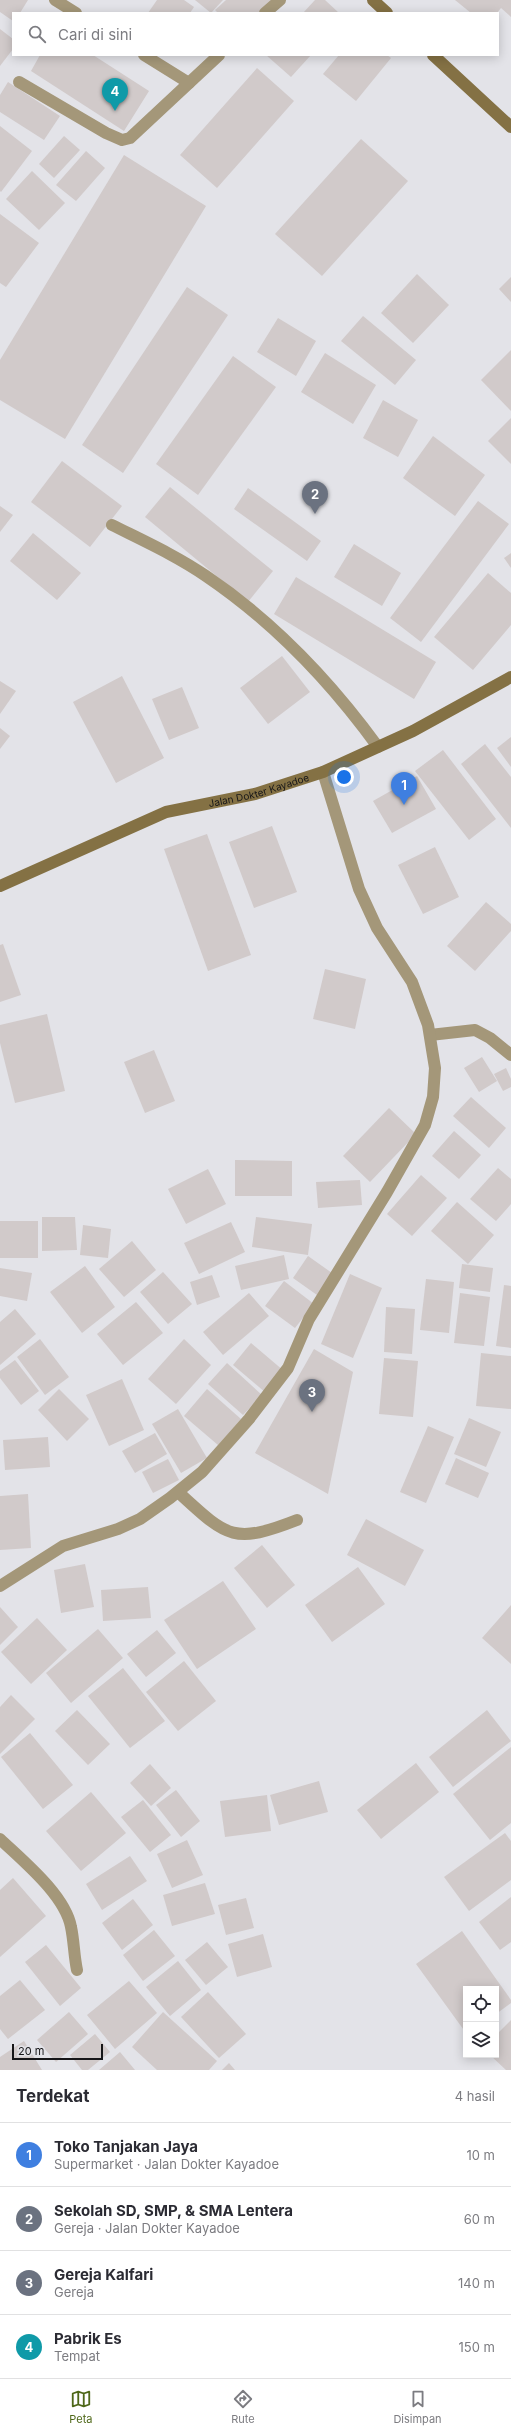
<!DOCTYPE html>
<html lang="id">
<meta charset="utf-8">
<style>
:root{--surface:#fff;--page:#f2f2f3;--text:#2b2b33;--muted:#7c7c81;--line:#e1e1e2;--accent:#4e6718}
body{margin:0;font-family:Inter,sans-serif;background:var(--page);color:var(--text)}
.controls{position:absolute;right:12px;bottom:12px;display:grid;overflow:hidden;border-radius:0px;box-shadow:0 2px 10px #0003}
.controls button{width:36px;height:36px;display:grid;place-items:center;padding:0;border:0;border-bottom:1px solid var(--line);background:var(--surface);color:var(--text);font:20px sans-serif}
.scale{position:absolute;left:12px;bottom:10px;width:91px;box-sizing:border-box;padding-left:4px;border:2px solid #161618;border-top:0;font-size:11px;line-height:14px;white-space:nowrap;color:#161618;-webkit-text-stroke:3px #e3e3e8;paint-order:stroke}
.you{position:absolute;left:344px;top:777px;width:14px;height:14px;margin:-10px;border:3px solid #fff;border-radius:50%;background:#1a73e8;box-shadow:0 0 0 6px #1a73e833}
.badge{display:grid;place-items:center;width:26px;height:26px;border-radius:50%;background:var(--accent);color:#fff;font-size:13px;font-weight:700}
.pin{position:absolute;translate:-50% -33px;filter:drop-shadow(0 1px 2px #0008)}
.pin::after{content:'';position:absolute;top:21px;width:14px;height:12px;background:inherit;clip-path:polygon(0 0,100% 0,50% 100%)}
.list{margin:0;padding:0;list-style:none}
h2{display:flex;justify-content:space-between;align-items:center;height:52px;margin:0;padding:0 16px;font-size:17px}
h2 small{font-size:13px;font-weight:400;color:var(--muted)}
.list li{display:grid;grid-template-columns:26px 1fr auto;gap:12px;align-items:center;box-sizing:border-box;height:64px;padding:0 16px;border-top:1px solid var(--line)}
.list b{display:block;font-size:15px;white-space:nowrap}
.list p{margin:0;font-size:13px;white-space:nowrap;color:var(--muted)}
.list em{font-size:13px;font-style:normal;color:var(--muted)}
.icon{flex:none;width:22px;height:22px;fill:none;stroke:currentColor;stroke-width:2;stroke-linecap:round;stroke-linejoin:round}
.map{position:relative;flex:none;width:511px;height:2070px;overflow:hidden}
.search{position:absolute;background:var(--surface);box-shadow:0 2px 10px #0003;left:12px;right:12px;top:12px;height:44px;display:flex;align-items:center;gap:10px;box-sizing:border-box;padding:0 14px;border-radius:0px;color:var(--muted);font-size:15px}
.sheet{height:308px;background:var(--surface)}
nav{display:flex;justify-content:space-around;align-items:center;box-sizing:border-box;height:56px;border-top:1px solid var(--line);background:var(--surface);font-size:11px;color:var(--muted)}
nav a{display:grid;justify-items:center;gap:2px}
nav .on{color:var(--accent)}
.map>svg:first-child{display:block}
</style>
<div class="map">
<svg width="511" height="2070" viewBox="0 0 511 2070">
<rect width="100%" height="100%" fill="#e3e3e8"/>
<!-- building -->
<g fill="#d1caca">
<polygon points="0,0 28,0 20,13 13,13 13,21 0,12"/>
<polygon points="157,0 184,0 194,7 190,13 148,13"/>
<polygon points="195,0 223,0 211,13"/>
<polygon points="226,0 277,0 263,13 218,13 215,10"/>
<polygon points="315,0 325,0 339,13 303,13"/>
<polygon points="455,0 511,0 511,17 501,8 497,13 471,13"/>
<polygon points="0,29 13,39 13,49 0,66"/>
<polygon points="40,55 93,55 149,91 124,131 31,71"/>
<polygon points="266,55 311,55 291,77"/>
<polygon points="339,55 387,55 391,58 356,101 323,74"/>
<polygon points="257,68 294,101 217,188 180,155"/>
<polygon points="8,82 60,116 44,140 0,112 0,95"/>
<polygon points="0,126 32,151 1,192 0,191"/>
<polygon points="64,136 80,150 54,178 39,164"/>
<polygon points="361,139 408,181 322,276 275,234"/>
<polygon points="86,151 105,168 76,201 56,185"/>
<polygon points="124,155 206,206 65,439 0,400 0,360"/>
<polygon points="32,171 65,203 39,230 6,199"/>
<polygon points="0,214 39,243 6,287 0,283"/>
<polygon points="417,274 449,305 413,343 381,313"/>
<polygon points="511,277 511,302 499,289"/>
<polygon points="187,287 228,315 123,473 82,445"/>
<polygon points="363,316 416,360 395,385 341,341"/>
<polygon points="278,318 316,341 296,376 257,352"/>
<polygon points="511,350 511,411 481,380"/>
<polygon points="325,353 376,385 353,424 301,392"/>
<polygon points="233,356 276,387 198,495 156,464"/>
<polygon points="383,400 418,420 398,457 363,438"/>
<polygon points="511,418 511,464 488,441"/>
<polygon points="433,436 485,475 455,516 403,478"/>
<polygon points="62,461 122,506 90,547 31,502"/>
<polygon points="170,487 273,571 248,602 145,517"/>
<polygon points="248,488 321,541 307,561 234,509"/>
<polygon points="478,501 509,524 421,642 390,618"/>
<polygon points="0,506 13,515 0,532"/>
<polygon points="33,533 81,573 57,600 10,561"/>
<polygon points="354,544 401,573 382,606 334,577"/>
<polygon points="511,553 511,568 504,558"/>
<polygon points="488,573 511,593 511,625 473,670 434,637"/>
<polygon points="296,577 436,662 414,699 274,614"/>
<polygon points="282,656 310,692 268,724 240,688"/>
<polygon points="122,676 164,758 116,783 73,702"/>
<polygon points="0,681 16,691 0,714"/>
<polygon points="182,687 199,728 169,740 152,699"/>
<polygon points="0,728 10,736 0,749"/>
<polygon points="511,737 511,767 497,748"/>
<polygon points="485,744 511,777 511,828 461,764"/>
<polygon points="443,750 496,819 469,840 415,771"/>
<polygon points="417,776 436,809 392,833 373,801"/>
<polygon points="272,826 297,892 254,908 229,842"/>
<polygon points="207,834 251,955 208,971 164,849"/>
<polygon points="435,847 459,897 423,914 398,865"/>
<polygon points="486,902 511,924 511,931 475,971 447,946"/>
<polygon points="3,944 21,995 0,1002 0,945"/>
<polygon points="325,969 366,979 355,1029 313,1019"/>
<polygon points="47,1014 65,1091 15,1103 0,1043 0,1025"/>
<polygon points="154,1050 175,1101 145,1113 124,1062"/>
<polygon points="482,1057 497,1081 479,1092 464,1068"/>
<polygon points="506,1068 511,1079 511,1087 503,1091 494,1074"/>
<polygon points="471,1097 506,1128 489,1148 453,1116"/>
<polygon points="389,1108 416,1134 370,1182 343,1156"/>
<polygon points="454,1131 481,1155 459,1179 432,1156"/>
<polygon points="235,1160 292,1161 292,1196 235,1196"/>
<polygon points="498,1168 511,1179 511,1204 496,1221 470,1199"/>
<polygon points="208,1169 226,1204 186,1224 168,1189"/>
<polygon points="421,1175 447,1198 412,1236 387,1214"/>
<polygon points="360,1180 362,1205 318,1208 316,1182"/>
<polygon points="457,1202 494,1235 468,1264 431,1231"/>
<polygon points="42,1217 75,1217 77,1250 42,1251"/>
<polygon points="256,1217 312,1224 308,1255 252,1247"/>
<rect x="0" y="1221" width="38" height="37"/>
<polygon points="231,1222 245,1252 199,1274 184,1243"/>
<polygon points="83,1225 111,1229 108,1258 80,1255"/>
<polygon points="132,1241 156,1270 124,1297 99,1269"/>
<polygon points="284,1255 289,1279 241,1290 235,1266"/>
<polygon points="308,1256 332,1273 317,1295 293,1278"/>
<polygon points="462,1264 493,1268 490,1292 459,1288"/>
<polygon points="85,1266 115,1307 82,1333 50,1292"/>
<polygon points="0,1268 32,1273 27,1301 0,1296"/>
<polygon points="163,1272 192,1304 168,1324 140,1292"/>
<polygon points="350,1274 382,1288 353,1358 321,1344"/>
<polygon points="212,1275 220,1297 197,1305 190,1282"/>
<polygon points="426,1279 454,1282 449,1333 420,1330"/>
<polygon points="284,1281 314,1304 295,1328 265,1306"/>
<polygon points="504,1285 511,1286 511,1348 496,1346"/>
<polygon points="249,1293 269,1316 223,1355 203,1332"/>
<polygon points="460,1293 490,1297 484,1346 454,1343"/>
<polygon points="136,1302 163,1333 123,1365 97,1334"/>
<polygon points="386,1307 415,1309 412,1354 384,1352"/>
<polygon points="15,1309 36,1334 0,1365 0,1322"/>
<polygon points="40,1339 69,1377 45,1395 17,1357"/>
<polygon points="184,1339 211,1365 176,1404 148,1379"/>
<polygon points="251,1343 284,1371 266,1393 233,1365"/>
<polygon points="314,1349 353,1372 328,1494 255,1453"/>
<polygon points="481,1353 511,1356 511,1409 476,1406"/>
<polygon points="384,1358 418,1361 413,1417 379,1414"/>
<polygon points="15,1360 39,1391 21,1405 0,1378 0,1371"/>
<polygon points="227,1363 262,1395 243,1415 208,1384"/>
<polygon points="122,1379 144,1430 109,1446 86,1395"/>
<polygon points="59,1389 89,1419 67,1441 38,1410"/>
<polygon points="207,1389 241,1419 218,1445 184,1416"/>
<polygon points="178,1409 207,1458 181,1473 152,1424"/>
<polygon points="469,1418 501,1432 486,1467 454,1454"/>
<polygon points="428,1426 454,1437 426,1503 400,1492"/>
<polygon points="155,1433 167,1454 135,1473 122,1451"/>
<polygon points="48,1437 50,1467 5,1470 3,1440"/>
<polygon points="456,1458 489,1473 478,1498 445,1484"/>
<polygon points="168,1459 179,1480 153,1493 142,1472"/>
<polygon points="28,1494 31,1548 0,1550 0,1496"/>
<polygon points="366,1519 424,1550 405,1586 347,1555"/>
<polygon points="262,1545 295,1585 267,1608 234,1568"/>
<polygon points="85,1564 94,1607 61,1613 54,1570"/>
<polygon points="358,1567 385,1604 332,1642 305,1605"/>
<polygon points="223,1581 256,1629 197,1669 164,1620"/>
<polygon points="148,1587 151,1618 103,1621 101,1590"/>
<polygon points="511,1605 511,1664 482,1638"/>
<polygon points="0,1607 18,1627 0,1645"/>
<polygon points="37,1618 67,1650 31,1684 1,1652"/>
<polygon points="98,1629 123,1658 71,1703 46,1673"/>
<polygon points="157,1630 176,1653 146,1677 127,1654"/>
<polygon points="184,1661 216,1701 178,1731 146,1692"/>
<polygon points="123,1668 165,1721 130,1748 88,1696"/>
<polygon points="11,1695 35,1719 0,1754 0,1707"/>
<polygon points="77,1710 110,1744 88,1765 55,1731"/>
<polygon points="487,1710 511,1741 453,1787 429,1757"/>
<polygon points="30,1733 73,1785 43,1809 1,1757"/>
<polygon points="511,1747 511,1823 490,1840 453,1794"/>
<polygon points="416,1763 439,1792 381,1839 357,1810"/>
<polygon points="150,1764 171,1788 151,1806 130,1783"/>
<polygon points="319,1781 328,1812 279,1825 270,1795"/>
<polygon points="176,1790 200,1821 181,1837 156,1805"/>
<polygon points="91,1792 126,1833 81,1871 46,1831"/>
<polygon points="267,1795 271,1831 225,1837 220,1801"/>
<polygon points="143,1800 171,1835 150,1852 121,1817"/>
<polygon points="505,1833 511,1841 511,1880 469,1911 444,1877"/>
<polygon points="187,1840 203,1875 172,1888 157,1854"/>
<polygon points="130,1856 147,1881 102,1910 86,1884"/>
<polygon points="13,1878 46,1916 0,1957 0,1890"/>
<polygon points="205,1883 215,1914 172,1926 163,1895"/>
<polygon points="511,1897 511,1942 500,1950 479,1922"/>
<polygon points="246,1898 254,1928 226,1935 218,1905"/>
<polygon points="133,1899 153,1925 122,1950 102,1923"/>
<polygon points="154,1930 175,1956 143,1981 123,1955"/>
<polygon points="462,1931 511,2000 511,2003 496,2014 496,1989 466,1989 466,2033 416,1964"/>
<polygon points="263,1934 272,1967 237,1977 228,1944"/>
<polygon points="207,1942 228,1967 206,1985 185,1960"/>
<polygon points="46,1945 81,1988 60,2006 25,1962"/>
<polygon points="178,1961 201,1990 170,2016 146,1987"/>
<polygon points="20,1980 45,2010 8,2039 0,2029 0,1996"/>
<polygon points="129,1981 157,2013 115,2049 87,2015"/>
<polygon points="208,1992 246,2034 219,2058 181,2017"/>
<polygon points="69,2012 88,2034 56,2062 37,2040"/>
<polygon points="163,2012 217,2061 209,2070 157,2070 132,2047"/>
<polygon points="511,2020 511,2070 506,2070 490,2055 496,2055 496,2035"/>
<polygon points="95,2034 110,2052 88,2070 82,2070 70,2055"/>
<polygon points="24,2041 42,2070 0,2070 0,2057"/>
<polygon points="120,2052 135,2070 99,2070"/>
<polygon points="229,2063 235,2070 222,2070"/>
</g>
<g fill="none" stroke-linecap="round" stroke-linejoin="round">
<!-- street -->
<g stroke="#a49779" stroke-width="12">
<polyline points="55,0 76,13"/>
<polyline points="265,13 280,0"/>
<polyline points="144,55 189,83"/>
<polyline points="19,82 106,133 122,140 130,138 219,55"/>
<path d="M112 525C144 541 177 556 206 576 274 622 330 681 378 747"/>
<polyline points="430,1035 475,1030 490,1038 511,1055"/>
<path d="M178 1492C227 1537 233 1545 297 1520"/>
<polyline points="0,1586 63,1546 118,1529 140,1519 170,1498 202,1472 249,1419 288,1368 309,1319 387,1192 425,1125 433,1097 435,1068 428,1025 412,982 377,928 359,889 323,772"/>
<path d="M0 1839C23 1861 65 1895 71 1927 74 1941 74 1956 77 1970"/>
</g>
<!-- secondary -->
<g stroke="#847144" stroke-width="12">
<polyline points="373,0 387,13"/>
<polyline points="433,55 511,127"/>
<path id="s1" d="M0 886 166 812 255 794 323 772 413 731 511 677"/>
</g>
</g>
<g text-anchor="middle" stroke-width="4" stroke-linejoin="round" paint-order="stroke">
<!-- street labels -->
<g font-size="10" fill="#161618" stroke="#e3e3e8">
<text dy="4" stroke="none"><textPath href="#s1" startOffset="277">Jalan Dokter Kayadoe</textPath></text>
</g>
</g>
</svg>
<div class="controls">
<button><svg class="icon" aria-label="locate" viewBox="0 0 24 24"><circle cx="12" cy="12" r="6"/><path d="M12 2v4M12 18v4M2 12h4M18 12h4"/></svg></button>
<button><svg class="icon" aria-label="layers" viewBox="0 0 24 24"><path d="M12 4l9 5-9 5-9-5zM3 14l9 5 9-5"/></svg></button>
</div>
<div class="scale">20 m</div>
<div class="you"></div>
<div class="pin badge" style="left:404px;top:805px;background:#3f7fe0">1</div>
<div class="pin badge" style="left:315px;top:514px;background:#6b7280">2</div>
<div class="pin badge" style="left:312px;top:1412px;background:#6b7280">3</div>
<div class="pin badge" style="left:115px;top:111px;background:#0f9aa8">4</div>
<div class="search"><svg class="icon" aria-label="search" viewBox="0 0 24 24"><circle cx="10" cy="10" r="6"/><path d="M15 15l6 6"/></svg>Cari di sini</div>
</div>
<section class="sheet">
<h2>Terdekat<small>4 hasil</small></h2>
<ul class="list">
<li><span class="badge" style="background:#3f7fe0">1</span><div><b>Toko Tanjakan Jaya</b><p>Supermarket · Jalan Dokter Kayadoe</p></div><em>10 m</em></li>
<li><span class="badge" style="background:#6b7280">2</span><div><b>Sekolah SD, SMP, &amp; SMA Lentera</b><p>Gereja · Jalan Dokter Kayadoe</p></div><em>60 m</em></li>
<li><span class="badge" style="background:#6b7280">3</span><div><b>Gereja Kalfari</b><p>Gereja</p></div><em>140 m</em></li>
<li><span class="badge" style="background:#0f9aa8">4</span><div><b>Pabrik Es</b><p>Tempat</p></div><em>150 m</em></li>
</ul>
</section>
<nav>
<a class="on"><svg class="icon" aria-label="map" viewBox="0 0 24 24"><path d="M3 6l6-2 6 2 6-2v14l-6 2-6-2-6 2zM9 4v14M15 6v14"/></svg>Peta</a>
<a><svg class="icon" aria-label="directions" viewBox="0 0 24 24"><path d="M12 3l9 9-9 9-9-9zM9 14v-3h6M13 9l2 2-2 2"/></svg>Rute</a>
<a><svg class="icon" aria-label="saved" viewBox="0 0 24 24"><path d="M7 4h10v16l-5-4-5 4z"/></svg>Disimpan</a>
</nav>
